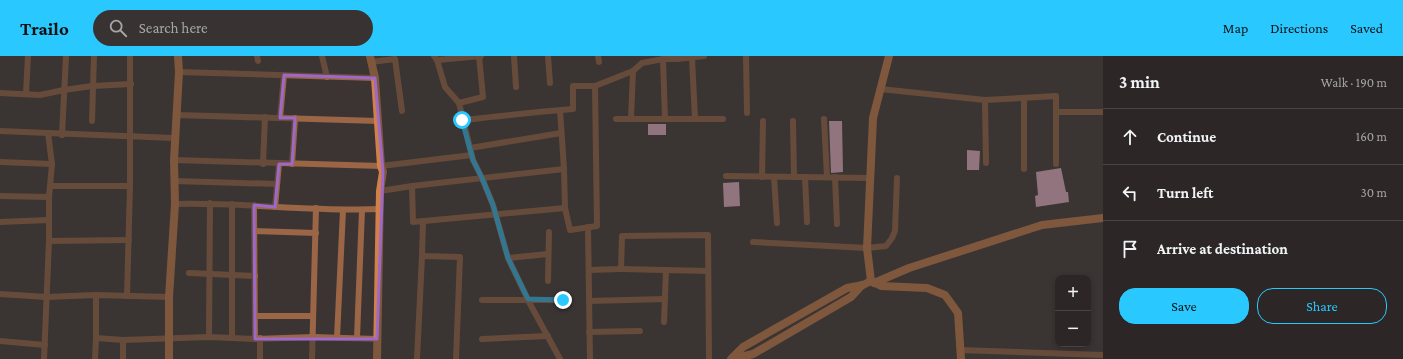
<!DOCTYPE html>
<meta charset="utf-8">
<style>
:root{--surface:#2c2726;--page:#383332;--text:#f1f3f6;--muted:#a6a5a7;--line:#484443;--accent:#29c8ff}
body{margin:0;font-family:"Crimson Pro",serif;background:var(--page);color:var(--text)}
.controls{position:absolute;right:12px;bottom:12px;display:grid;overflow:hidden;border-radius:8px;box-shadow:0 2px 6px #0003}
.controls button{width:36px;height:36px;display:grid;place-items:center;padding:0;border:0;border-bottom:1px solid var(--line);background:var(--surface);color:var(--text);font:20px sans-serif}
.stop{position:absolute;width:12px;height:12px;margin:-9px;border:3px solid #29c8ff;border-radius:50%;background:#fff}
.stop.end{background:#29c8ff;border-color:#fff;box-shadow:0 1px 4px #0008}
.list{margin:0;padding:0;list-style:none}
h2{display:flex;justify-content:space-between;align-items:center;height:52px;margin:0;padding:0 16px;font-size:17px}
h2 small{font-size:13px;font-weight:400;color:var(--muted)}
.list li{display:grid;grid-template-columns:26px 1fr auto;gap:12px;align-items:center;box-sizing:border-box;height:56px;padding:0 16px;border-top:1px solid var(--line)}
.list b{display:block;font-size:15px;white-space:nowrap}
.list em{font-size:13px;font-style:normal;color:var(--muted)}
.actions{display:flex;gap:8px;padding:12px 16px}
.actions a{flex:1;padding:9px 0;border:1px solid var(--accent);border-radius:16px;text-align:center;font-size:14px;color:var(--accent)}
.actions .main{background:var(--accent);color:#111}
.icon{flex:none;width:22px;height:22px;fill:none;stroke:currentColor;stroke-width:2;stroke-linecap:round;stroke-linejoin:round}
.map{position:relative;flex:none;width:1103px;height:303px;overflow:hidden}
header{display:flex;align-items:center;gap:24px;box-sizing:border-box;height:56px;padding:0 20px;background:var(--accent);color:#111}
header strong{font-size:19px}
nav{display:flex;gap:22px;margin-inline-start:auto;font-size:14px}
.search{width:280px;height:36px;background:var(--page);display:flex;align-items:center;gap:10px;box-sizing:border-box;padding:0 14px;border-radius:22px;color:var(--muted);font-size:15px}
main{display:flex}
aside{flex:1;background:var(--surface)}
.map>svg:first-child{display:block}
</style>
<header>
<strong>Trailo</strong>
<div class="search"><svg class="icon" aria-label="search" viewBox="0 0 24 24"><circle cx="10" cy="10" r="6"/><path d="M15 15l6 6"/></svg>Search here</div>
<nav><a>Map</a><a>Directions</a><a>Saved</a></nav>
</header>
<main>
<div class="map">
<svg width="1103" height="303" viewBox="0 0 1103 303">
<rect width="100%" height="100%" fill="#3b3433"/>
<!-- building -->
<g fill="#fbc1da">
<polygon points="829,65 842,65 843,116 831,117"/>
<rect x="648" y="68" width="18" height="11"/>
<polygon points="967,94 980,95 979,114 967,114"/>
<polygon points="1061,112 1066,136 1068,136 1069,146 1036,151 1035,140 1038,139 1036,116"/>
<polygon points="739,126 740,150 724,151 723,127"/>
</g>
<g fill="none" stroke-linecap="round" stroke-linejoin="round">
<!-- street -->
<g stroke="#9b6646" stroke-width="6">
<polyline points="257,0 258,5"/>
<polyline points="322,0 327,21"/>
<polyline points="434,0 437,4 481,0"/>
<polyline points="514,0 516,31"/>
<polyline points="548,0 550,27"/>
<polyline points="598,0 599,6"/>
<polyline points="746,0 747,57"/>
<polyline points="692,2 695,63"/>
<polyline points="663,3 665,63"/>
<polyline points="437,4 445,31 459,47 483,41 479,0"/>
<polyline points="371,6 395,3 402,55"/>
<polyline points="179,16 375,22"/>
<polyline points="595,30 633,15 642,7 663,3 677,3 704,0"/>
<polyline points="880,33 985,44 1056,40 1056,108"/>
<polyline points="0,37 40,39 64,34 92,30 131,28"/>
<polyline points="26,38 28,0"/>
<polyline points="985,44 986,107"/>
<polyline points="459,47 473,104 482,122 493,149 508,202 530,248 560,303"/>
<polyline points="1056,56 1103,56"/>
<polyline points="176,59 378,65"/>
<polyline points="280,62 284,19"/>
<polyline points="616,63 723,63"/>
<polyline points="631,63 633,15"/>
<polyline points="824,63 827,121"/>
<path d="M463 64C499 60 536 56 573 53V30H595L597 170 570 174 565 152 564 113 560 54"/>
<polyline points="92,65 94,0"/>
<polyline points="793,65 794,121"/>
<polyline points="0,75 48,77"/>
<polyline points="62,79 66,0"/>
<polyline points="470,92 561,77"/>
<polyline points="174,104 381,110 472,99"/>
<polyline points="0,106 52,108"/>
<polyline points="263,108 265,61"/>
<polyline points="292,108 295,62"/>
<polyline points="1024,113 1024,42"/>
<polyline points="726,120 870,122"/>
<polyline points="762,121 763,65"/>
<polyline points="774,121 777,167"/>
<polyline points="805,121 807,166"/>
<polyline points="835,121 837,168"/>
<polyline points="174,125 277,128"/>
<polyline points="50,130 130,130"/>
<polyline points="412,130 413,166 565,152"/>
<polyline points="380,135 412,130 564,113"/>
<polyline points="0,140 49,141"/>
<path d="M175 148C243 146 312 156 380 153"/>
<polyline points="254,149 255,283"/>
<polyline points="275,151 279,108"/>
<polyline points="0,166 48,164"/>
<polyline points="588,171 590,303"/>
<polyline points="254,175 316,177"/>
<polyline points="49,185 129,184"/>
<polyline points="753,186 867,192 886,190 892,182 895,175 897,122"/>
<polyline points="422,200 423,165"/>
<polyline points="508,202 548,198"/>
<polyline points="621,213 708,215"/>
<polyline points="589,214 621,213 622,180 708,179 709,303"/>
<polyline points="189,217 255,220"/>
<polyline points="548,225 549,176"/>
<polyline points="0,238 46,241 96,239 169,241"/>
<polyline points="127,240 130,130 130,0"/>
<polyline points="482,244 563,244"/>
<polyline points="589,245 665,243"/>
<polyline points="256,260 313,260"/>
<polyline points="664,266 666,214"/>
<polyline points="589,276 640,275"/>
<polyline points="209,281 210,147"/>
<polyline points="232,281 232,148"/>
<polyline points="96,282 123,284 209,281 255,283 313,281 377,283"/>
<polyline points="260,282 260,303"/>
<polyline points="337,282 343,154"/>
<polyline points="357,282 362,154"/>
<polyline points="482,283 548,280"/>
<polyline points="0,285 45,289"/>
<polyline points="960,294 1103,299"/>
<polyline points="44,303 49,185 49,141 52,108 48,77 174,82"/>
<polyline points="95,303 96,282 96,239"/>
<polyline points="123,303 123,284"/>
<polyline points="312,303 316,152"/>
<polyline points="417,303 422,200 460,201 456,303"/>
</g>
<!-- secondary -->
<g stroke="#d28049" stroke-width="8">
<polyline points="370,0 375,22 381,110 383,116 380,135 377,303"/>
<polyline points="889,0 873,62 867,192 871,225 881,230 927,232 945,239 958,257 961,303"/>
<polyline points="874,227 909,212 1042,169 1103,162"/>
<polyline points="169,303 169,241 175,148 174,104 179,16 178,0"/>
<polyline points="731,303 743,291 847,232 863,229 871,225"/>
<polyline points="733,303 753,298 851,241 862,229"/>
</g>
</g>
<g fill="none" stroke-linecap="round" stroke-linejoin="round">
<!-- route -->
<polyline stroke="#29c8ff" stroke-width="5" points="462,64 473,104 482,122 493,149 508,202 528,243 563,244"/>
</g>
<!-- marked area -->
<path d="M0 0H1103V303H0ZM284 19 375 22 383 116 377 283H255L254 149 275 151 279 108H292L295 62H280Z" fill="#3b3433" fill-opacity=".55" fill-rule="evenodd"/>
<path fill="none" stroke="#9d68c7" stroke-width="3" stroke-linejoin="round" d="M284 19 375 22 383 116 377 283H255L254 149 275 151 279 108H292L295 62H280Z"/>
</svg>
<div class="controls">
<button>+</button>
<button>−</button>
</div>
<div class="stop" style="left:462px;top:64px"></div>
<div class="stop end" style="left:563px;top:244px"></div>
</div>
<aside>
<h2>3 min<small>Walk · 190 m</small></h2>
<ul class="list">
<li><svg class="icon" aria-label="ahead" viewBox="0 0 24 24"><path d="M12 20V5M6 11l6-6 6 6"/></svg><div><b>Continue</b></div><em>160 m</em></li>
<li><svg class="icon" aria-label="left" viewBox="0 0 24 24"><path d="M17 20v-9H6M10 6l-5 5 5 5"/></svg><div><b>Turn left</b></div><em>30 m</em></li>
<li><svg class="icon" aria-label="arrive" viewBox="0 0 24 24"><path d="M6 21V4h12l-3 4 3 4H6"/></svg><div><b>Arrive at destination</b></div></li>
</ul>
<div class="actions"><a class="main">Save</a><a>Share</a></div>
</aside>
</main>
